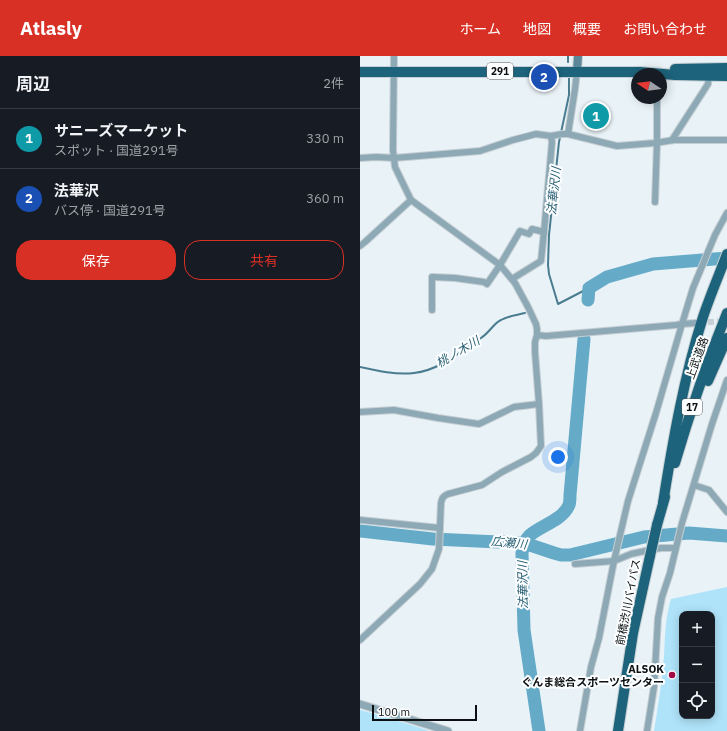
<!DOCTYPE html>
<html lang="ja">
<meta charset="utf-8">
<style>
:root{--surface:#171b24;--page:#242831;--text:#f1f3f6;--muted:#9ea1a6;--line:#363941;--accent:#d93025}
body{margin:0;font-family:"IBM Plex Sans","Noto Sans JP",sans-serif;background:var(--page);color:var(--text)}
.controls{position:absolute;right:12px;bottom:12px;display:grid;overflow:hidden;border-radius:8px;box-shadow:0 2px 10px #0003}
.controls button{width:36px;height:36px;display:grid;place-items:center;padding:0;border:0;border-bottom:1px solid var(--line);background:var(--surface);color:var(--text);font:20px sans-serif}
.compass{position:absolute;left:271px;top:12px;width:36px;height:36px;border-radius:50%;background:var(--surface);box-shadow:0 2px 10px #0003;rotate:283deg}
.scale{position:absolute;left:12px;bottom:10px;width:105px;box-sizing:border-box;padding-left:4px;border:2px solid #0c0f11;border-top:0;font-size:11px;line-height:14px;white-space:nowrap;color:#0c0f11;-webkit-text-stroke:3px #fcfeff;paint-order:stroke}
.you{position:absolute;left:198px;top:401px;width:14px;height:14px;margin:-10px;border:3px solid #fff;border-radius:50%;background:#1a73e8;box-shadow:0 0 0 6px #1a73e833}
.badge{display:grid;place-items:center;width:26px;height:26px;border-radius:50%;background:var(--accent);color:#fff;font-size:13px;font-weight:700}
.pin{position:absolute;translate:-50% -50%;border:2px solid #fff;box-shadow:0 1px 4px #0006}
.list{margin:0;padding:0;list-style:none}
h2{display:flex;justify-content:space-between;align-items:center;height:52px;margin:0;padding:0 16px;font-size:17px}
h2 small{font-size:13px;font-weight:400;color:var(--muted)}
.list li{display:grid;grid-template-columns:26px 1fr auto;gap:12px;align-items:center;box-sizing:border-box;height:60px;padding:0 16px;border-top:1px solid var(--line)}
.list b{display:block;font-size:15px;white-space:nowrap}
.list p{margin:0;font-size:13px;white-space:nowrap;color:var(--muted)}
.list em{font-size:13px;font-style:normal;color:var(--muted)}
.actions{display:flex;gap:8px;padding:12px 16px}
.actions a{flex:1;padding:9px 0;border:1px solid var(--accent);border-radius:16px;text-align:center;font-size:14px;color:var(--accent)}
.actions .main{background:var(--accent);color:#fff}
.icon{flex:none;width:22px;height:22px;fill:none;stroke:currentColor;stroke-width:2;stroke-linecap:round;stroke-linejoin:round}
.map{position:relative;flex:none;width:367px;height:675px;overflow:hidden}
header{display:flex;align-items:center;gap:24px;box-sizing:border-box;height:56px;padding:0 20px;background:var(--accent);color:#fff}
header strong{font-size:19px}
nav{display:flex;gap:22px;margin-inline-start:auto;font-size:14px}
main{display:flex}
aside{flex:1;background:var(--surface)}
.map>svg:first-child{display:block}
</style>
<header>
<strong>Atlasly</strong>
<nav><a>ホーム</a><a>地図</a><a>概要</a><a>お問い合わせ</a></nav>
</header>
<main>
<aside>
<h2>周辺<small>2件</small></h2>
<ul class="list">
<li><span class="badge" style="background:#0f9aa8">1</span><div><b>サニーズマーケット</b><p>スポット · 国道291号</p></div><em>330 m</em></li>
<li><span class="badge" style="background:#1a4fb4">2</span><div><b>法華沢</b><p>バス停 · 国道291号</p></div><em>360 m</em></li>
</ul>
<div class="actions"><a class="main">保存</a><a>共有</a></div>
</aside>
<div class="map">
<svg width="367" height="675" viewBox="0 0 367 675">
<rect width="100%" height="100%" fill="#e8f2f7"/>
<!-- green -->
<g fill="#afe3f9" fill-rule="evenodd">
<path d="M367 531V675H294C298 650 302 626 304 601 305 582 305 562 311 543ZM322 558H352V660H322Z"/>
<polygon points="0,654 22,660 70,675 0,675"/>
</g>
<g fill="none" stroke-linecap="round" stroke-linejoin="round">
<!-- stream -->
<g stroke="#4a7c90" stroke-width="2">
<polyline points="208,6 208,0"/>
<polyline points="209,22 209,39 199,86 189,179 188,209 189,218 198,248 229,232"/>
<path d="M0 311C18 315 36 319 54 317 74 315 93 302 109 290 113 287 117 285 121 282 129 277 134 267 141 264 148 260 157 259 165 257"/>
</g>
<!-- river -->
<g stroke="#65aac7" stroke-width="13">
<polyline points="228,244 229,232 247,221 293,208 367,202"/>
<polyline points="0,475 73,483 164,487 194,497 201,499 210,499 284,481 329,477 367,480"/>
<path d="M179 675 164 574 162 497C163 491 164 485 169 480 181 469 202 465 209 449 210 446 210 442 210 439L224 283"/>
</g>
<!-- minor-tunnel -->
<polyline stroke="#c7d0d4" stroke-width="6" stroke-dasharray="6 3" stroke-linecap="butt" points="339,267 365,265"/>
<!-- minor casing -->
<g stroke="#c5ced2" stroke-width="8">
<g id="minor">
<polyline points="208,78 215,33 217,15"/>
<polyline points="312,84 348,28 349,19"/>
<polyline points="0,102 16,101 34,102 120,95 153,84 176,78 191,80 202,78 208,78 257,90 295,87 314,84 367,84"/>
<polyline points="295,146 297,87 297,42"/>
<polyline points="0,190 5,186 51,144"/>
<polyline points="152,223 181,205 184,176"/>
<polyline points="72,254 72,221 95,222 124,226 127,228 140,209 160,175 169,178 172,173 184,176 192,86 191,80"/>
<polyline points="177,279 186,280 316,269 322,268 336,267"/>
<polyline points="0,356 34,354 78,362 119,368 154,351 179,348"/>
<polyline points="334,429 349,434 367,456"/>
<polyline points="0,464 80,472"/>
<polyline points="215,508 254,505 271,498 285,495 301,492 315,492"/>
<path d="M0 584 60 528 72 513 79 493 81 447C82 442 83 440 88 438L122 429 142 416 171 401 176 397 181 390 179 348 175 296V286L177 279V273L176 268 168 251 155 227 140 209 51 144 35 111 33 94 34 0"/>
<polyline points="220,675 231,611 239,582 254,505 268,445 296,357 322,268 333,232 355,179 367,157"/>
<polyline points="287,675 294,631 298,562 302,541 310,517 322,467 352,368 367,324"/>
</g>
</g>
<!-- tertiary casing -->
<g stroke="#c5ced2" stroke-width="9">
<polyline id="tertiary" points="0,648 88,675"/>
</g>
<!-- secondary casing -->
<g stroke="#c5ced2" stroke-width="10">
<polyline id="secondary" points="217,15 218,0"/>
</g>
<!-- trunk casing -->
<g stroke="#c5ced2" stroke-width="12">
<g id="trunk">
<polyline points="315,13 367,12"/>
<polyline points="0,16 280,16 315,19 367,20"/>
<polyline points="348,325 367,282"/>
<path d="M315 407C330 356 347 306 367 257"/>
<path d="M303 447C313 384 324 321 343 261 350 240 359 219 367 198"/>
<polyline points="297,469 305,441"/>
<polyline points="258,675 273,577 290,500"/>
</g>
</g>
<!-- minor -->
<use href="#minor" stroke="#8da9b6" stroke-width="6"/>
<!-- tertiary -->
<use href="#tertiary" stroke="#8da9b6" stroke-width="7"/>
<!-- secondary -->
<use href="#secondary" stroke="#5b8799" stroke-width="8"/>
<!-- trunk -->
<use href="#trunk" stroke="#1c637b" stroke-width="10"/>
<!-- trunk-bridge casing -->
<g stroke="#c5ced2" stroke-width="12" stroke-linecap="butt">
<polyline id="trunk-bridge" points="290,500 297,469"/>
</g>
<!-- trunk-bridge -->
<use href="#trunk-bridge" stroke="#1c637b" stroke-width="10"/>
</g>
<!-- markers -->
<circle fill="#a30b47" stroke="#fcfeff" stroke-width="1.5" cx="312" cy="619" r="4"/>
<g text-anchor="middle" stroke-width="4" stroke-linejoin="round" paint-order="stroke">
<!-- shield labels -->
<g fill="#fcfeff" stroke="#545758" stroke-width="1">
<rect x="127" y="7" width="26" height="16" rx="3"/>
<rect x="322" y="343" width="20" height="16" rx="3"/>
</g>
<g font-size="10" font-weight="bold" fill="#0c0f11">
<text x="140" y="19">291</text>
<text x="332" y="355">17</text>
</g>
<!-- street labels -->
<g font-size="11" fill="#0c0f11" stroke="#fcfeff">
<text transform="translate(337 302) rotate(-70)" y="4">上武道路</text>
<text transform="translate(268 546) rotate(-79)" y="4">前橋渋川バイパス</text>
</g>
<!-- poi labels -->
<g font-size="11" font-weight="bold" fill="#0c0f11" stroke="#fcfeff" text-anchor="end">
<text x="304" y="617">ALSOK<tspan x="304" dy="13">ぐんま総合スポーツセンター</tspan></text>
</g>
<!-- water labels -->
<g font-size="12" font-style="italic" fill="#285f74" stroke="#fcfeff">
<text transform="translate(194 135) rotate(-84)" y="4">法華沢川</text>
<text transform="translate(98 296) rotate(-31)" y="4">桃ノ木川</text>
<text transform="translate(149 487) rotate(6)" y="4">広瀬川</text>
<text transform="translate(163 529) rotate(-91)" y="4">法華沢川</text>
</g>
</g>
</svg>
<div class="controls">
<button>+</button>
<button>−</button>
<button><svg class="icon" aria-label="locate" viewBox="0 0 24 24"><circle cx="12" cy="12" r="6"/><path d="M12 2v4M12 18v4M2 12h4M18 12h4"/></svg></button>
</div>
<svg class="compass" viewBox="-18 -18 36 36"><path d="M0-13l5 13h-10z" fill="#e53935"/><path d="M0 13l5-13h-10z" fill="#9ea1a6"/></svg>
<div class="scale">100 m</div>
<div class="you"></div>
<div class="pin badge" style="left:236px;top:60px;background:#0f9aa8">1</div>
<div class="pin badge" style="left:184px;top:21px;background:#1a4fb4">2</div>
</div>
</main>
